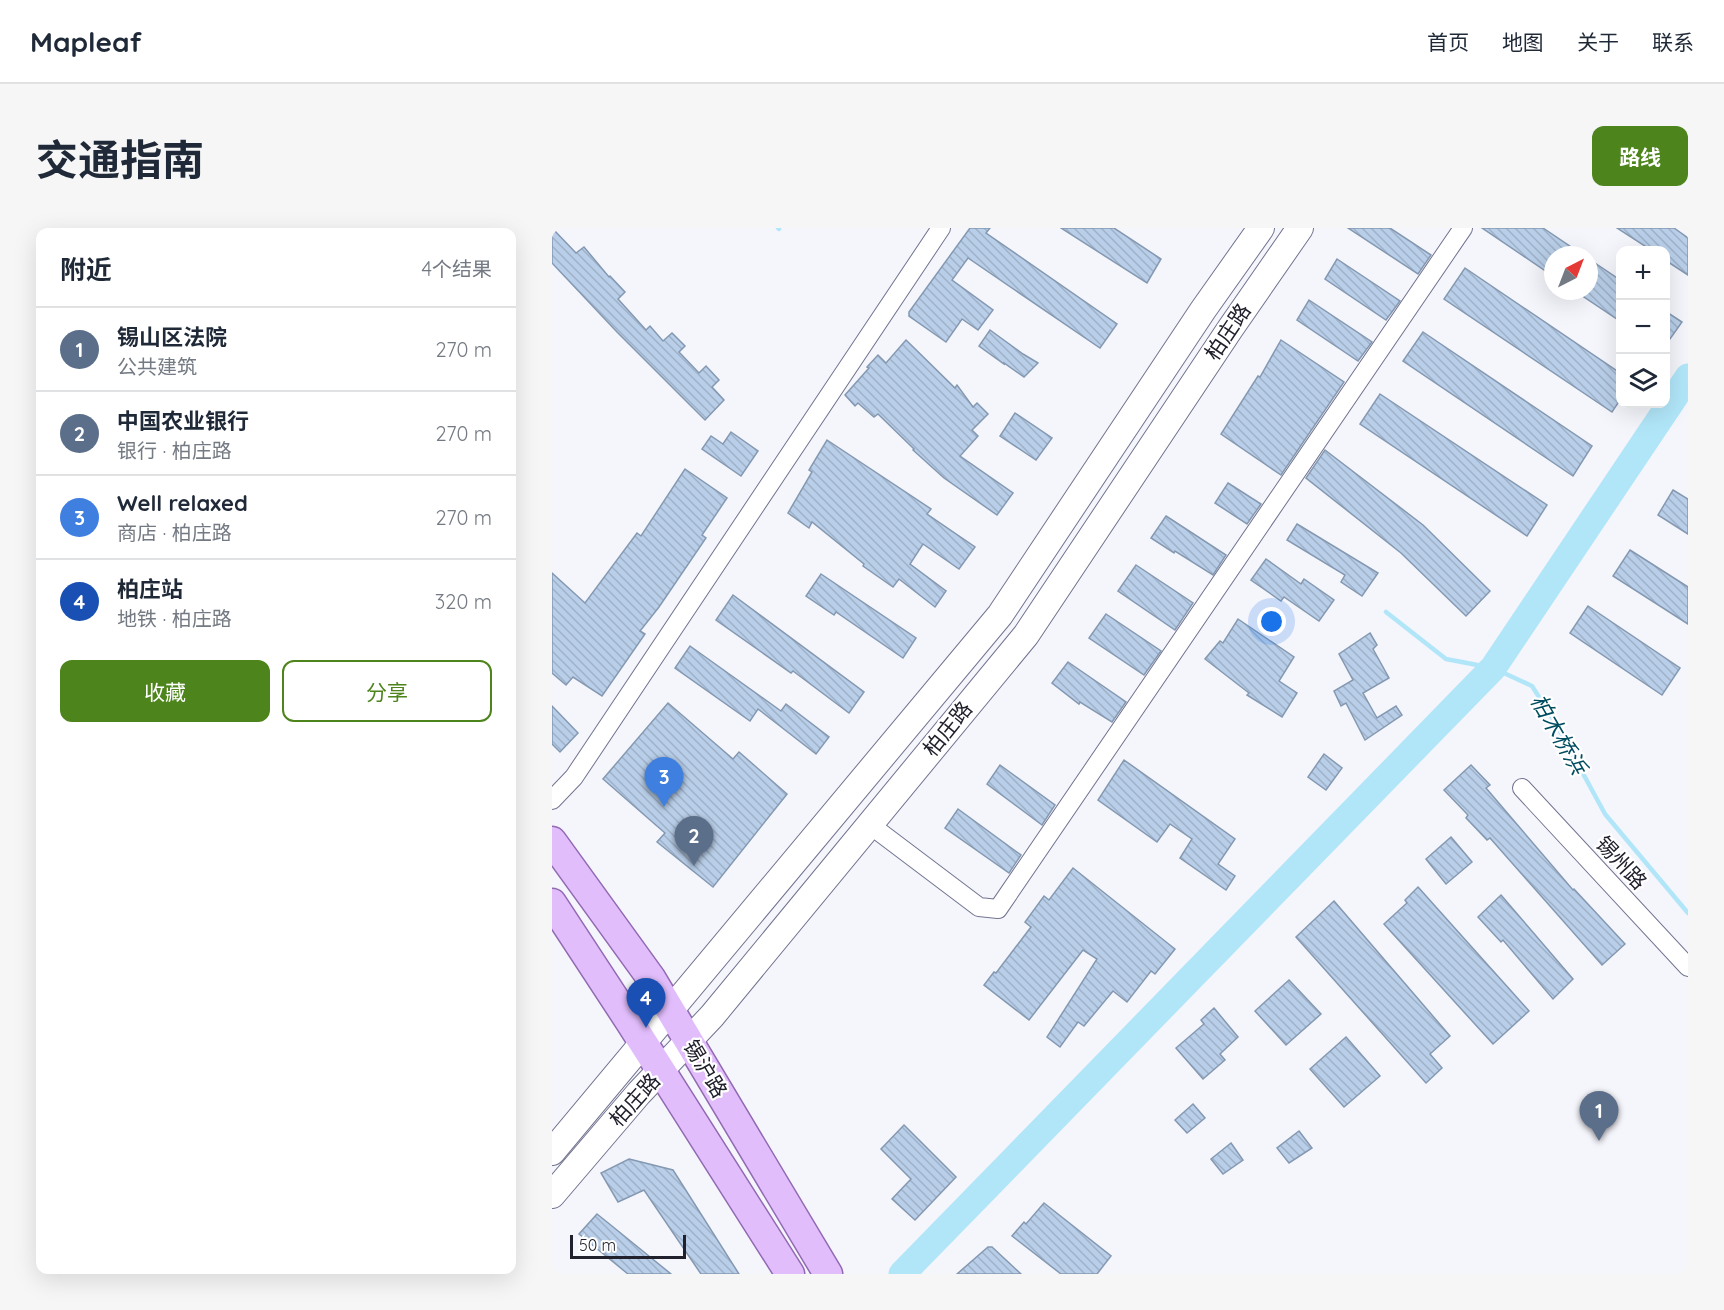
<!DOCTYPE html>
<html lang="zh">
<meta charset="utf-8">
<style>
:root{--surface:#fff;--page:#f6f6f7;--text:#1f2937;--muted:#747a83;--line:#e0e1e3;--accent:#4d841c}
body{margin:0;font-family:Quicksand,"Noto Sans SC",sans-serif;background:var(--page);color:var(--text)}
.controls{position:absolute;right:18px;top:18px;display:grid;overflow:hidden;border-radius:12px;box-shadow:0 6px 24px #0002}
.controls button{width:54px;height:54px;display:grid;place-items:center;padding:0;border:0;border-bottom:2px solid var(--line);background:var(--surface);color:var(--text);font:30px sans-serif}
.compass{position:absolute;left:992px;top:18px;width:54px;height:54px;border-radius:50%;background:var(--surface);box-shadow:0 6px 24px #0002;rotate:42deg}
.scale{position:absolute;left:18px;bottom:15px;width:116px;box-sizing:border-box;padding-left:6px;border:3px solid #20212c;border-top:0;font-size:16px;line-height:21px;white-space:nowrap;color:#20212c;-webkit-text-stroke:4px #fff;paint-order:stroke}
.you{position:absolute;left:720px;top:394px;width:21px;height:21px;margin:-15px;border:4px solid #fff;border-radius:50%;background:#1a73e8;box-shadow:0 0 0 9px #1a73e833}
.badge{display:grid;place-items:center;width:39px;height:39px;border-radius:50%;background:var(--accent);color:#fff;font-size:20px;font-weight:700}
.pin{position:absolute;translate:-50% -50px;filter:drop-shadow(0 2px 3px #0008)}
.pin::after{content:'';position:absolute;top:32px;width:21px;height:18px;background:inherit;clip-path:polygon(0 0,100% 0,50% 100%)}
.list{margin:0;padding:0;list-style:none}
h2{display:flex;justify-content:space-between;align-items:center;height:78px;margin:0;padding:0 24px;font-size:26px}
h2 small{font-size:20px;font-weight:400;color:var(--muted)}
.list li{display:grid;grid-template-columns:39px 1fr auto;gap:18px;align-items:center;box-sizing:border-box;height:84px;padding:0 24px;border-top:2px solid var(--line)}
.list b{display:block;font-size:22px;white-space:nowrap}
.list p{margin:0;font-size:20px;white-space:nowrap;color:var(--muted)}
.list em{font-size:20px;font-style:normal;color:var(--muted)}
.actions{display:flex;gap:12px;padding:18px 24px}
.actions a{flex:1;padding:14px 0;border:2px solid var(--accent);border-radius:12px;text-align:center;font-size:21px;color:var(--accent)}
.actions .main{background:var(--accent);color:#fff}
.icon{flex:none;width:33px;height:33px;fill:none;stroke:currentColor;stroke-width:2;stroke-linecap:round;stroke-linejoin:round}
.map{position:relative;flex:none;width:1136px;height:1046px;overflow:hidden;border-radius:12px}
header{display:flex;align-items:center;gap:36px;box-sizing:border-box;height:84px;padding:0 30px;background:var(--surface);border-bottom:2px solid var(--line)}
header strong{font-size:28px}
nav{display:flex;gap:33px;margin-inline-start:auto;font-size:21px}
.intro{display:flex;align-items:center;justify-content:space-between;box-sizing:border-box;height:144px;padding:0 36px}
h1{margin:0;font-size:42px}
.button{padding:15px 27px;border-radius:12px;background:var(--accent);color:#fff;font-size:21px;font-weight:700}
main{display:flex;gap:36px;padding:0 36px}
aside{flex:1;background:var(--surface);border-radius:12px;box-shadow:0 6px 24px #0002}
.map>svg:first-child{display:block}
</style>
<header>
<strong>Mapleaf</strong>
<nav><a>首页</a><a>地图</a><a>关于</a><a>联系</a></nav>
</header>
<div class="intro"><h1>交通指南</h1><a class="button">路线</a></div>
<main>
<aside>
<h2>附近<small>4个结果</small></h2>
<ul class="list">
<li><span class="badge" style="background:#5c6f8a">1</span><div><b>锡山区法院</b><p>公共建筑</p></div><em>270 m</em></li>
<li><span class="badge" style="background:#5c6f8a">2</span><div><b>中国农业银行</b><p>银行 · 柏庄路</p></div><em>270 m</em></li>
<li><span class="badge" style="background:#3f7fe0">3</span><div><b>Well relaxed</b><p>商店 · 柏庄路</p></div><em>270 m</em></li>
<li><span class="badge" style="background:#1a4fb4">4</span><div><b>柏庄站</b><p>地铁 · 柏庄路</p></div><em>320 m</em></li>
</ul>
<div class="actions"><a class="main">收藏</a><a>分享</a></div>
</aside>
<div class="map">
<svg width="1136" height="1046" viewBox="0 0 1136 1046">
<defs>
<pattern id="building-back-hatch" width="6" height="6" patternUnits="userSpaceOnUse" patternTransform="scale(1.5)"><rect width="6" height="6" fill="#b9cfe9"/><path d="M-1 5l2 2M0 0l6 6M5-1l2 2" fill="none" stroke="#9fb1c8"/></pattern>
</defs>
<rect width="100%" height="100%" fill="#f5f5fc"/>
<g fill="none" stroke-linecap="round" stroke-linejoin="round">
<!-- stream -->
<g stroke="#b1e6f9" stroke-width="4.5">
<polyline points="226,0 227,1"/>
<polyline points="834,384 894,431 941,440 980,458 1003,494 1053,586 1136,685"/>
</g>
<!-- river -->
<polyline stroke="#b1e6f9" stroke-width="27" points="350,1046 941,440 1136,149"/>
</g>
<!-- building -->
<g fill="url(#building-back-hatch)" stroke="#8499b1" stroke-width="1.5">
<polygon points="0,0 24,25 32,19 57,49 58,48 73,64 66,71 94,102 98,98 111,113 120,105 133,118 127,124 147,145 154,138 167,152 160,159 172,172 153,192 65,104 0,35"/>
<polygon points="418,0 438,0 434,5 565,96 548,120 416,30 400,52 441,82 426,102 410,91 394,114 357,88 357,84"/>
<polygon points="509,0 562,0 609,31 595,55"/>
<polygon points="796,0 838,0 879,27 866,46"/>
<polygon points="930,0 991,0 1031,27 1001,27 1001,48"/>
<polygon points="1065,0 1122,0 1136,10 1136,47 1113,32 1113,22 1099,22"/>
<polygon points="785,31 848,73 834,92 773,51"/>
<polygon points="1037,31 1068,52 1068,93 1023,63 1037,63"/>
<polygon points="913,40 1068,145 1068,172 1060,184 892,71"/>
<polygon points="757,72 820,114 806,133 745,92"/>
<polygon points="1113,83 1130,94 1113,118"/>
<polygon points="438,102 471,126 486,135 472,149 452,135 452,136 427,118"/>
<polygon points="871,104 1040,218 1021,248 851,133"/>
<polygon points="354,112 403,160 405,157 421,179 425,175 436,186 420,202 426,208 408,228 461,265 445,287 392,250 361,222 362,221 326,186 322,189 306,175 303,178 293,167 317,140 315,139 326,127 334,135"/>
<polygon points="729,112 792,154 729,247 669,206 706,148 708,149"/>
<polygon points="828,166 995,277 975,308 808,196"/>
<polygon points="463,185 500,210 484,232 448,208"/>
<polygon points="179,204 206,223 189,248 150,221 159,208 171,216"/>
<polygon points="275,212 379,281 375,286 423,319 407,341 371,316 358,336 394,363 383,379 347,351 341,359 311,338 312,336 260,294 257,300 236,285 260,244 257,242"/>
<polygon points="773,222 871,297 938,363 914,388 849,325 754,250"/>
<polygon points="133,241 175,270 150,307 154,310 107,379 88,403 93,406 50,468 21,449 14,457 0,445 0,345 33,375 85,305 89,308"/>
<polygon points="676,255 709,276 695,296 663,275"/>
<polygon points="1121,262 1136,271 1136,306 1106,287"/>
<polygon points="614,288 674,327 661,347 623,323 622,325 599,310"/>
<polygon points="745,296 826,345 810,368 789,354 793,347 735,312"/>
<polygon points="1078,322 1136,359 1136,396 1061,348"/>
<polygon points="714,331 749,356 752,351 782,372 767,393 732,369 729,373 699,352"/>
<polygon points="584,337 641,375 623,402 566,363"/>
<polygon points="269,346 364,410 351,430 284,384 282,387 254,368"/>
<polygon points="181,367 312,464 297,485 241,443 239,445 164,392"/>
<polygon points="1036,378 1128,440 1110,467 1018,405"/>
<polygon points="554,386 609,423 592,447 537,410"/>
<polygon points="686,391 742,429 727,453 745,465 730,489 695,467 697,465 653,431 668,413 671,415"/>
<polygon points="818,405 825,417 821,421 837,450 811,465 825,490 844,478 850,487 813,512 794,475 789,478 782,463 801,452 787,426"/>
<polygon points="138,418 229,483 234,476 277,509 264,526 206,481 198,493 123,440"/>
<polygon points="516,434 574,474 560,494 528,474 527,476 500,455"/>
<polygon points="116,475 181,531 187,524 235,566 161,659 105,614 113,605 51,551"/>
<polygon points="0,478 26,505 8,524 0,516"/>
<polygon points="772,526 790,540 774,562 756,549"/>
<polygon points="572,532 683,611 666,636 683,648 674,662 628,630 640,611 618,596 605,614 546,572"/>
<polygon points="448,537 503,577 490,597 435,556"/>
<polygon points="919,537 938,557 934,560 1021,662 1022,661 1073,716 1050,737 938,610 935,612 914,590 916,587 892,562"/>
<polygon points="406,581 469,627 457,645 393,600"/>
<polygon points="899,609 920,634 894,656 874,631"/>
<polygon points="521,640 623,721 603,746 599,743 575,774 561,763 532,798 526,794 508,819 495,809 545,731 531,722 477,792 432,757 442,744 444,745 479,699 473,694 492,668 497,672"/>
<polygon points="866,659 977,783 941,816 832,696 855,675 853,672"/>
<polygon points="949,667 1021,751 1001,771 951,712 949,714 926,689"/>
<polygon points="782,673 898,808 878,826 890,840 874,855 744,709"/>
<polygon points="737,752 769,786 734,817 703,783"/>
<polygon points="662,780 686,809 668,826 673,832 651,851 624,820 652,796 649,792"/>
<polygon points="794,809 828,848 792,879 758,841"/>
<polygon points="641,876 653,890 635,905 623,892"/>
<polygon points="352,897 404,949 363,992 340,971 359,951 329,921"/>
<polygon points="747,903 760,920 737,935 725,920"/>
<polygon points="679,915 691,932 671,946 659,931"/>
<polygon points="77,931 121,942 187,1046 149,1046 92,962 66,974 49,945"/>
<polygon points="492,975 559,1028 545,1046 509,1046 460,1008 472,994 474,996"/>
<polygon points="45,986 55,994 119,1046 76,1046 27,1006"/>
<polygon points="436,1019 440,1019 469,1046 405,1046"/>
</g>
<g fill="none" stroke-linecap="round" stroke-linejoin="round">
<!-- street casing -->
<g stroke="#727490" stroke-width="20">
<g id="street">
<polyline points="970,560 1136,739"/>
<polyline points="0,572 22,549 389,0"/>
<polyline points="317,596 427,679 446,681 911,0"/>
</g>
</g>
<!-- secondary casing -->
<g stroke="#727490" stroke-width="28">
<g id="secondary">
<polyline points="0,924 448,387 651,82 709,0"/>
<polyline points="0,967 87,865 160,788 474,407 678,101 748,0"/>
</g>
</g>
<!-- primary casing -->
<g stroke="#916ab2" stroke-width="31">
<g id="primary">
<polyline points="0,613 99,750 276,1046"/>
<polyline points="0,675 78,794 238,1046"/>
</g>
</g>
<!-- street -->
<use href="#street" stroke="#fff" stroke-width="18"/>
<!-- secondary -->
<use href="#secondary" stroke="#fff" stroke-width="26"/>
<!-- primary -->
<use href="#primary" stroke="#e2bdfc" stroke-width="28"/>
</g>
<g text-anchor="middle" stroke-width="4.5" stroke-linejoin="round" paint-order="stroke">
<!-- street labels -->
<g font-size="21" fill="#20212c" stroke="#fff">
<text transform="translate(676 104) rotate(-56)" y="7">柏庄路</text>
<text transform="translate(396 501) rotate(-51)" y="7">柏庄路</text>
<text transform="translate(1069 635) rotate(47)" y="7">锡州路</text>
<text transform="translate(153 841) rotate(59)" y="7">锡沪路</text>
<text transform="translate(83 872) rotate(-48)" y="7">柏庄路</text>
</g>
<!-- water labels -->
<g font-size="22" font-style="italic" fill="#004d60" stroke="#fff">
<text transform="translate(1007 506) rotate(60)" y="8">柏木桥浜</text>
</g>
</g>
</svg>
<div class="controls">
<button>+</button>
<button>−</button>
<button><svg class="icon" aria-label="layers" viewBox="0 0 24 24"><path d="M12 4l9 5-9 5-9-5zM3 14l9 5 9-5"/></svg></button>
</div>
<svg class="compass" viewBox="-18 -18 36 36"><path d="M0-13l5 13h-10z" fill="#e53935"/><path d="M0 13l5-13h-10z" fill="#747a83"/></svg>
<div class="scale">50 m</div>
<div class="you"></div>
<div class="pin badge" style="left:1047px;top:913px;background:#5c6f8a">1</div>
<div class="pin badge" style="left:142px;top:638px;background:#5c6f8a">2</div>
<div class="pin badge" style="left:112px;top:579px;background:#3f7fe0">3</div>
<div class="pin badge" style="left:94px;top:800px;background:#1a4fb4">4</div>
</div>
</main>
